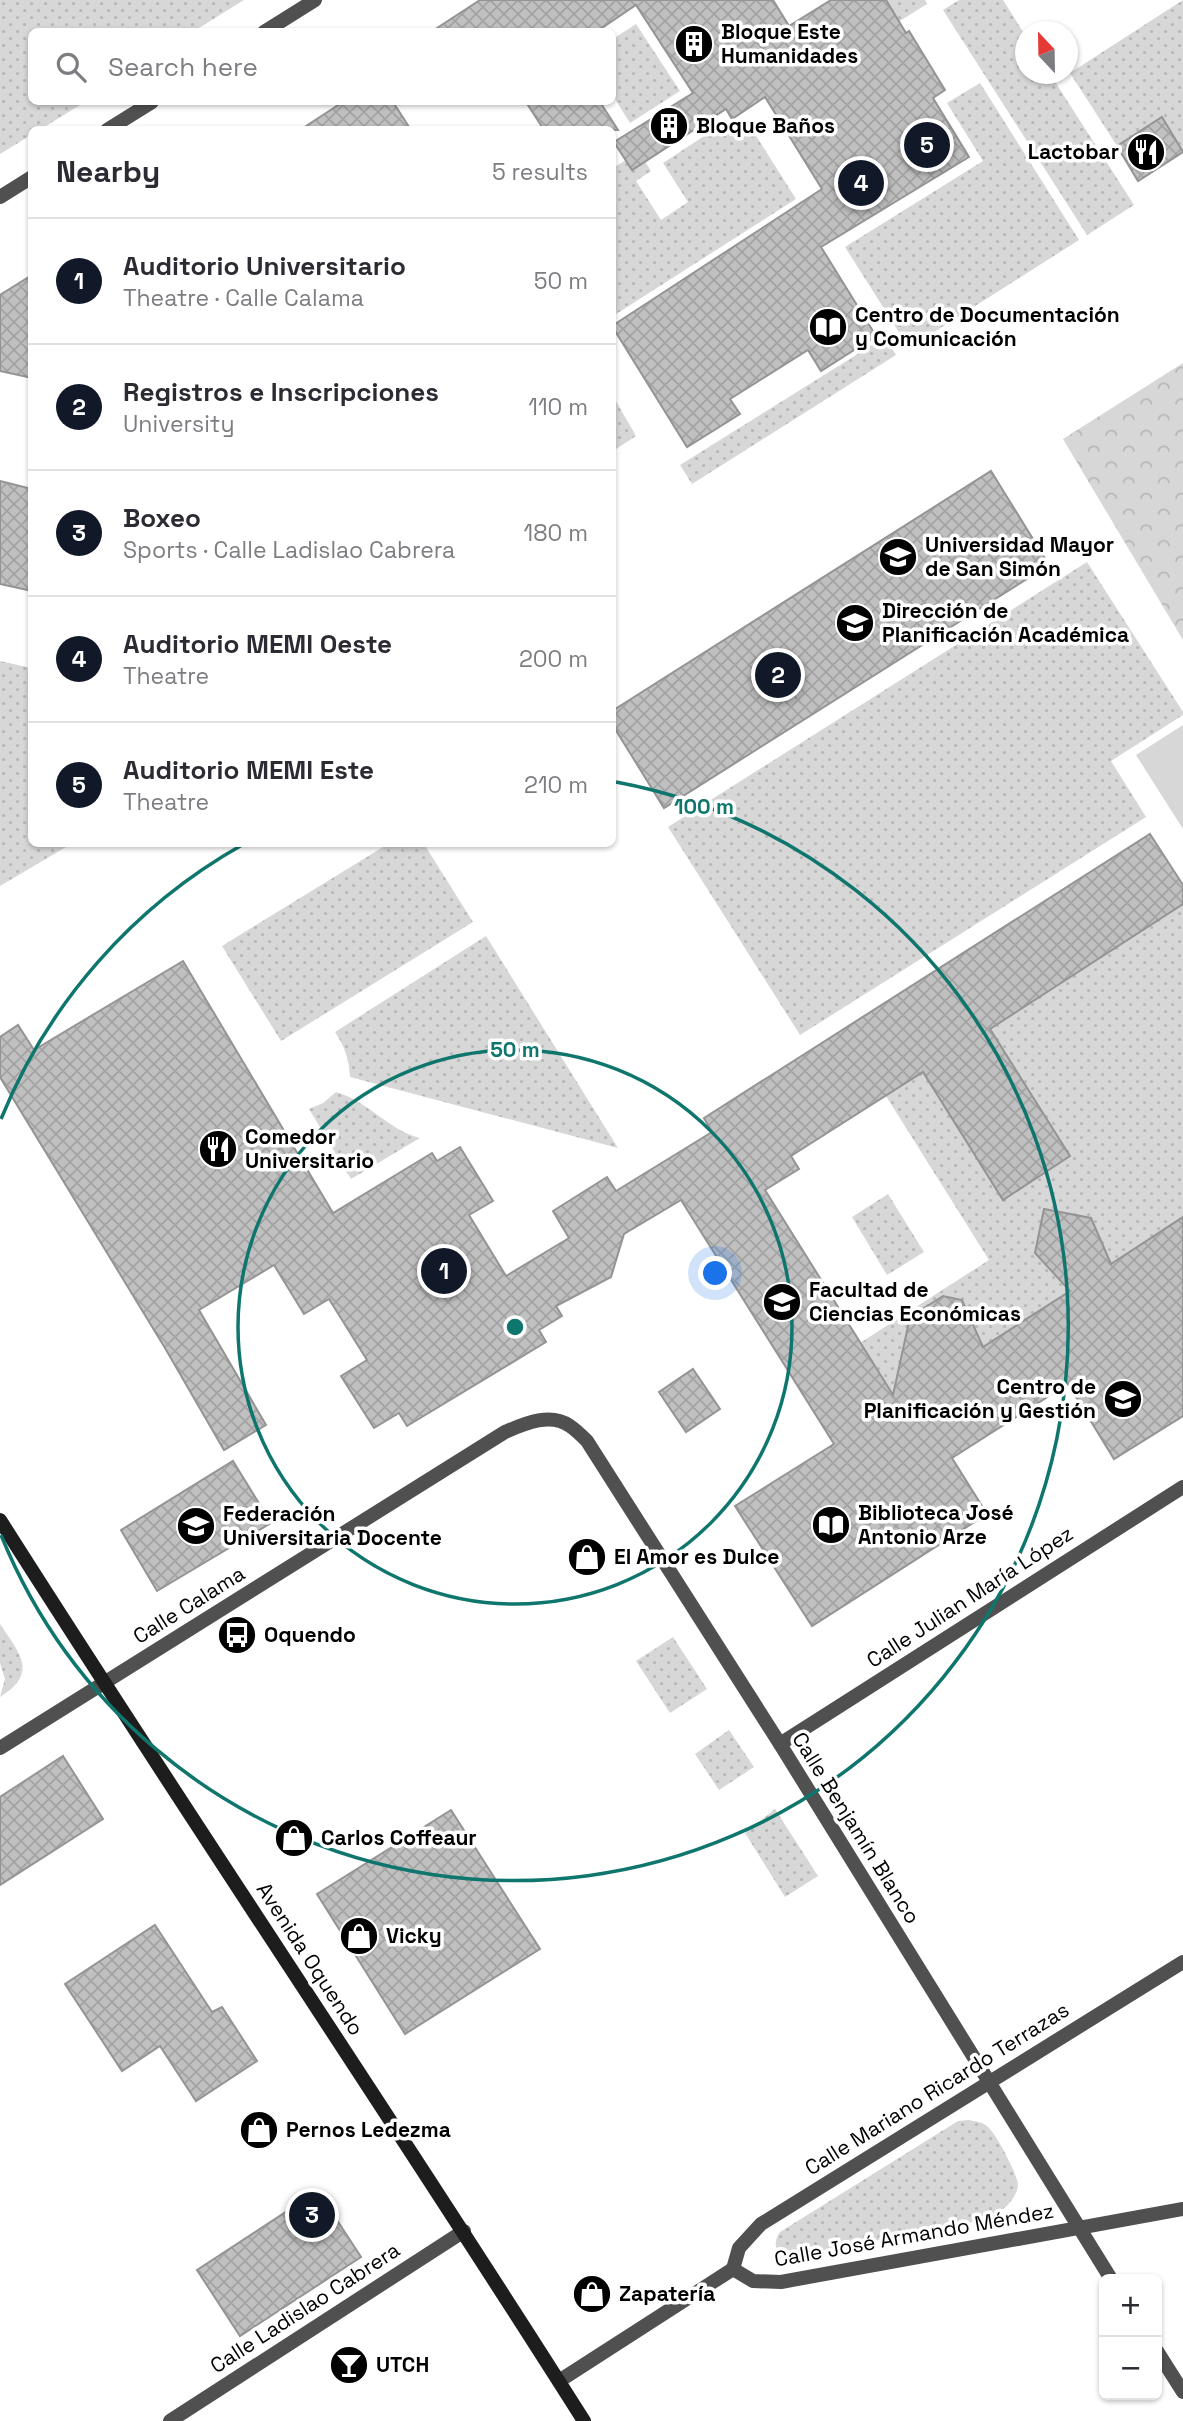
<!DOCTYPE html>
<meta charset="utf-8">
<style>
:root{--surface:#fff;--page:#f2f2f3;--text:#2b2b33;--muted:#7c7c81;--line:#e1e1e2;--accent:#111827}
body{margin:0;font-family:"Space Grotesk",sans-serif;background:var(--page);color:var(--text)}
.controls{position:absolute;right:21px;bottom:21px;display:grid;overflow:hidden;border-radius:10px;box-shadow:0 2px 5px #0004}
.controls button{width:63px;height:63px;display:grid;place-items:center;padding:0;border:0;border-bottom:2px solid var(--line);background:var(--surface);color:var(--text);font:35px sans-serif}
.compass{position:absolute;left:1015px;top:21px;width:63px;height:63px;border-radius:50%;background:var(--surface);box-shadow:0 2px 5px #0004;rotate:338deg}
.you{position:absolute;left:716px;top:1274px;width:24px;height:24px;margin:-18px;border:5px solid #fff;border-radius:50%;background:#1a73e8;box-shadow:0 0 0 10px #1a73e833}
.badge{display:grid;place-items:center;width:46px;height:46px;border-radius:50%;background:var(--accent);color:#fff;font-size:23px;font-weight:700}
.pin{position:absolute;translate:-50% -50%;border:4px solid #fff;box-shadow:0 2px 7px #0006}
.list{margin:0;padding:0;list-style:none}
h2{display:flex;justify-content:space-between;align-items:center;height:91px;margin:0;padding:0 28px;font-size:30px}
h2 small{font-size:23px;font-weight:400;color:var(--muted)}
.list li{display:grid;grid-template-columns:46px 1fr auto;gap:21px;align-items:center;box-sizing:border-box;height:126px;padding:0 28px;border-top:2px solid var(--line)}
.list b{display:block;font-size:26px;white-space:nowrap}
.list p{margin:0;font-size:23px;white-space:nowrap;color:var(--muted)}
.list em{font-size:23px;font-style:normal;color:var(--muted)}
.icon{flex:none;width:38px;height:38px;fill:none;stroke:currentColor;stroke-width:2;stroke-linecap:round;stroke-linejoin:round}
.map{position:relative;flex:none;width:1183px;height:2421px;overflow:hidden}
.search{position:absolute;background:var(--surface);box-shadow:0 2px 5px #0004;left:28px;top:28px;width:588px;height:77px;display:flex;align-items:center;gap:18px;box-sizing:border-box;padding:0 24px;border-radius:10px;color:var(--muted);font-size:26px}
.panel{position:absolute;background:var(--surface);box-shadow:0 2px 5px #0004;left:28px;top:126px;width:588px;height:721px;border-radius:10px}
.map>svg:first-child{display:block}
</style>
<div class="map">
<svg width="1183" height="2421" viewBox="0 0 1183 2421">
<defs>
<pattern id="green-dots" width="8" height="8" patternUnits="userSpaceOnUse" patternTransform="scale(1.75)"><rect width="8" height="8" fill="#d7d7d7"/><path d="M2 2h.1M6 6h.1" fill="none" stroke="#b7b7b7" stroke-width="1.8" stroke-linecap="round"/></pattern>
<pattern id="forest-crowns" width="20" height="18" patternUnits="userSpaceOnUse" patternTransform="scale(1.75)"><rect width="20" height="18" fill="#d7d7d7"/><path d="M2 6a3 3 0 1 1 6 0M12 15a3 3 0 1 1 6 0" fill="none" stroke="#b7b7b7"/></pattern>
<pattern id="building-cross-hatch" width="8" height="8" patternUnits="userSpaceOnUse" patternTransform="scale(1.75)"><rect width="8" height="8" fill="#c0c0c0"/><path d="M0 0l8 8M0 8l8-8" fill="none" stroke="#a3a3a3"/></pattern>
</defs>
<rect width="100%" height="100%" fill="#fff"/>
<!-- green -->
<g fill="url(#green-dots)">
<polygon points="0,0 244,0 194,31 32,32 32,102 85,102 41,129 32,130 31,135 0,154"/>
<polygon points="886,0 925,0 927,4 775,99"/>
<polygon points="959,0 1003,0 1025,35 1026,74 1050,74 1134,205 1087,235 943,10"/>
<polygon points="1183,0 1183,150 1162,118 1117,146 1070,73"/>
<polygon points="636,24 680,91 630,123 613,96 613,39"/>
<polygon points="980,83 1079,240 909,348 845,247 983,161 947,103"/>
<polygon points="746,120 796,199 613,316 613,168 639,152 651,171 636,181 661,220 688,202 663,163 721,125 727,133"/>
<polygon points="885,337 896,355 692,484 680,465"/>
<polygon points="613,396 636,436 613,451 612,451"/>
<polygon points="1087,562 1183,712 1183,715 1111,761 1146,817 800,1035 668,827"/>
<polygon points="0,661 31,668 32,844 71,844 0,886"/>
<polygon points="388,844 424,844 473,922 281,1041 222,946"/>
<polygon points="1183,904 1183,1217 898,1402 860,1343 989,1260 886,1096"/>
<path d="M486 936 618 1148 350 1077C349 1059 345 1047 335 1032Z"/>
<path d="M336 1092C368 1101 388 1130 420 1138L351 1179 309 1109 323 1103Z"/>
<polygon points="888,1194 924,1252 887,1275 852,1217"/>
<path d="M0 1624C20 1654 39 1673 0 1697L5 1679 0 1663Z"/>
<polygon points="673,1637 707,1689 670,1713 636,1661"/>
<polygon points="729,1730 754,1767 719,1790 695,1754"/>
<polygon points="775,1809 818,1876 785,1897 745,1833"/>
<path d="M969 2120C977 2122 984 2122 989 2128 997 2136 1019 2177 1018 2186 1015 2203 999 2213 985 2220L788 2257C774 2253 773 2242 780 2232L958 2121Z"/>
</g>
<!-- forest -->
<polygon fill="url(#forest-crowns)" points="1183,363 1183,640 1063,439"/>
<!-- pitch -->
<polygon fill="#d7d7d7" points="1183,725 1183,829 1136,755"/>
<!-- building -->
<g fill="url(#building-cross-hatch)" stroke="#949494" stroke-width="2">
<polygon points="480,0 773,0 789,26 831,0 886,0 906,33 909,31 945,90 933,98 969,157 821,247 876,336 821,371 808,350 730,399 740,414 687,447 612,326 822,189 765,97 732,119 726,109 632,170 614,142 693,93 636,5 596,32 431,32"/>
<polygon points="343,102 393,102 411,130 300,130"/>
<polygon points="526,102 600,102 618,130 544,130"/>
<polygon points="1162,117 1183,152 1138,181 1117,146"/>
<polygon points="32,275 32,378 0,371 0,295"/>
<polygon points="991,471 1049,565 664,808 612,724 612,711"/>
<polygon points="0,481 32,489 32,591 0,584"/>
<polygon points="1150,834 1183,885 1183,904 990,1029 1070,1156 1003,1200 923,1072 791,1156 799,1169 765,1190 893,1395 910,1317 943,1296 962,1300 983,1347 1070,1291 1035,1253 1044,1209 1091,1218 1111,1264 1183,1217 1183,1416 1114,1459 1068,1384 952,1458 987,1514 812,1626 735,1506 834,1444 681,1200 624,1234 611,1277 556,1306 562,1316 539,1330 546,1342 407,1426 399,1413 374,1428 341,1376 367,1360 329,1299 304,1314 274,1265 199,1310 266,1425 224,1450 165,1348 0,1077 0,1037 18,1025 34,1050 183,961 333,1213 432,1153 437,1161 460,1147 493,1201 469,1215 506,1276 569,1238 553,1211 607,1177 616,1191 712,1132 704,1118"/>
<polygon points="693,1369 720,1409 686,1432 659,1392"/>
<polygon points="233,1461 271,1523 157,1591 121,1530"/>
<polygon points="63,1756 103,1819 0,1885 0,1797"/>
<polygon points="451,1810 540,1949 405,2034 317,1894"/>
<polygon points="155,1925 212,2012 222,2007 257,2061 196,2101 160,2046 122,2071 65,1984"/>
<polygon points="318,2191 361,2257 240,2336 197,2270"/>
</g>
<g fill="none" stroke-linecap="round" stroke-linejoin="round">
<!-- minor -->
<g stroke="#505050" stroke-width="14">
<polyline points="264,32 315,0"/>
<polyline points="107,130 152,102"/>
<polyline points="0,197 32,177"/>
<polyline points="780,1744 1183,1487"/>
<path d="M0 1748 505 1432C524 1424 550 1412 570 1426 576 1430 582 1436 587 1441L780 1744 1111 2279"/>
<polyline points="733,2269 739,2248 761,2224 1183,1962"/>
<polyline points="1157,2351 1183,2392"/>
<polyline points="170,2421 464,2231"/>
</g>
<!-- tertiary -->
<polyline stroke="#505050" stroke-width="14" points="559,2381 733,2269 753,2281 781,2282 1183,2209"/>
<!-- secondary -->
<path stroke="#1d1d1d" stroke-width="14" d="M0 1520C192 1823 393 2119 584 2421"/>
</g>
<!-- distance rings -->
<g fill="none" stroke="#0f766e" stroke-width="3.5">
<circle cx="515" cy="1327" r="277"/>
<path d="M1 1119A554 554 0 0 1 242 845M616 782A554 554 0 1 1 1 1535"/>
</g>
<!-- icons -->
<defs>
<g id="building-disc" transform="scale(2.0125)"><circle r="9.5" fill="#000" stroke="#fff"/><path d="M-4-6H4V6H1V3H-1V6H-4ZM-2.5-4.3h1.7v1.8h-1.7ZM.8-4.3h1.7v1.8H.8ZM-2.5-1h1.7V.8h-1.7ZM.8-1h1.7V.8H.8Z" fill="#fff"/></g>
<g id="restaurant-disc" transform="scale(2.0125)"><circle r="9.5" fill="#000" stroke="#fff"/><path d="M-5-6h1v4h1v-4h1v4h1v-4h1v5L-1.5 .5V6h-2V.5L-5-1ZM5-6V6H3V1.5H1.5Q1.5-4 5-6Z" fill="#fff"/></g>
<g id="library-disc" transform="scale(2.0125)"><circle r="9.5" fill="#000" stroke="#fff"/><path d="M-6-4Q-3-5.5-.7-3.5V5Q-3 3-6 4ZM6-4Q3-5.5 .7-3.5V5Q3 3 6 4Z" fill="#fff"/></g>
<g id="university-disc" transform="scale(2.0125)"><circle r="9.5" fill="#000" stroke="#fff"/><path d="M0-5L7-2L0 1L-7-2ZM-4 1L0 2.5L4 1V4Q0 6-4 4Z" fill="#fff"/></g>
<g id="shop-disc" transform="scale(2.0125)"><circle r="9.5" fill="#000" stroke="#fff"/><path d="M-5-2.5h2.3a2.7 3.5 0 0 1 5.4 0H5L5.5 6h-11ZM-1.5-2.5h3a1.5 2.3 0 0 0-3 0Z" fill="#fff"/></g>
<g id="bus-disc" transform="scale(2.0125)"><circle r="9.5" fill="#000" stroke="#fff"/><path d="M-5-6H5V4H4V6H2V4H-2V6H-4V4H-5ZM-3.5-4V0h7V-4ZM-3.5 1.2v1.5H-2V1.2ZM2 1.2v1.5H3.5V1.2Z" fill="#fff"/></g>
<g id="bar-disc" transform="scale(2.0125)"><circle r="9.5" fill="#000" stroke="#fff"/><path d="M-6-5H6L.8 .8V4.5H3.5V6h-7V4.5H-.8V.8Z" fill="#fff"/></g>
</defs>
<g fill-rule="evenodd">
<use href="#building-disc" x="694" y="44"/>
<use href="#building-disc" x="669" y="126"/>
<use href="#restaurant-disc" x="1146" y="152"/>
<use href="#library-disc" x="828" y="327"/>
<use href="#university-disc" x="898" y="557"/>
<use href="#university-disc" x="855" y="623"/>
<use href="#restaurant-disc" x="218" y="1149"/>
<use href="#university-disc" x="782" y="1302"/>
<use href="#university-disc" x="1123" y="1399"/>
<use href="#library-disc" x="831" y="1525"/>
<use href="#university-disc" x="196" y="1526"/>
<use href="#shop-disc" x="587" y="1557"/>
<use href="#bus-disc" x="237" y="1635"/>
<use href="#shop-disc" x="294" y="1838"/>
<use href="#shop-disc" x="359" y="1936"/>
<use href="#shop-disc" x="259" y="2130"/>
<use href="#shop-disc" x="592" y="2294"/>
<use href="#bar-disc" x="349" y="2365"/>
</g>
<g text-anchor="middle" stroke-width="7" stroke-linejoin="round" paint-order="stroke">
<!-- poi labels -->
<g font-size="21" font-weight="bold" fill="#000" stroke="#fff" text-anchor="start">
<text x="721" y="39">Bloque Este<tspan x="721" dy="24">Humanidades</tspan></text>
<text x="696" y="133">Bloque Baños</text>
<text x="1119" y="159" text-anchor="end">Lactobar</text>
<text x="855" y="322">Centro de Documentación<tspan x="855" dy="24">y Comunicación</tspan></text>
<text x="925" y="552">Universidad Mayor<tspan x="925" dy="24">de San Simón</tspan></text>
<text x="882" y="618">Dirección de<tspan x="882" dy="24">Planificación Académica</tspan></text>
<text x="245" y="1144">Comedor<tspan x="245" dy="24">Universitario</tspan></text>
<text x="809" y="1297">Facultad de<tspan x="809" dy="24">Ciencias Económicas</tspan></text>
<text x="1096" y="1394" text-anchor="end">Centro de<tspan x="1096" dy="24">Planificación y Gestión</tspan></text>
<text x="858" y="1520">Biblioteca José<tspan x="858" dy="24">Antonio Arze</tspan></text>
<text x="223" y="1521">Federación<tspan x="223" dy="24">Universitaria Docente</tspan></text>
<text x="614" y="1564">El Amor es Dulce</text>
<text x="264" y="1642">Oquendo</text>
<text x="321" y="1845">Carlos Coffeaur</text>
<text x="386" y="1943">Vicky</text>
<text x="286" y="2137">Pernos Ledezma</text>
<text x="619" y="2301">Zapatería</text>
<text x="376" y="2372">UTCH</text>
</g>
<!-- street labels -->
<g font-size="21" fill="#000" stroke="#fff">
<text transform="translate(970 1597) rotate(-33)" y="7">Calle Julian María López</text>
<text transform="translate(189 1605) rotate(-32)" y="7">Calle Calama</text>
<text transform="translate(856 1828) rotate(58)" y="7">Calle Benjamín Blanco</text>
<text transform="translate(310 1959) rotate(57)" y="7">Avenida Oquendo</text>
<text transform="translate(937 2089) rotate(-32)" y="7">Calle Mariano Ricardo Terrazas</text>
<text transform="translate(914 2235) rotate(-10)" y="7">Calle José Armando Méndez</text>
<text transform="translate(305 2308) rotate(-33)" y="7">Calle Ladislao Cabrera</text>
</g>
</g>
<circle cx="515" cy="1327" r="10" fill="#0f766e" stroke="#fff" stroke-width="3.5"/>
<g font-size="21" text-anchor="middle" font-weight="bold" fill="#0f766e" stroke="#fff" stroke-width="7" stroke-linejoin="round" paint-order="stroke">
<text x="704" y="814">100 m</text>
<text x="515" y="1057">50 m</text>
</g>
</svg>
<div class="controls">
<button>+</button>
<button>−</button>
</div>
<svg class="compass" viewBox="-18 -18 36 36"><path d="M0-13l5 13h-10z" fill="#e53935"/><path d="M0 13l5-13h-10z" fill="#7c7c81"/></svg>
<div class="you"></div>
<div class="pin badge" style="left:444px;top:1271px">1</div>
<div class="pin badge" style="left:778px;top:675px">2</div>
<div class="pin badge" style="left:312px;top:2215px">3</div>
<div class="pin badge" style="left:861px;top:183px">4</div>
<div class="pin badge" style="left:927px;top:145px">5</div>
<div class="search"><svg class="icon" aria-label="search" viewBox="0 0 24 24"><circle cx="10" cy="10" r="6"/><path d="M15 15l6 6"/></svg>Search here</div>
<section class="panel">
<h2>Nearby<small>5 results</small></h2>
<ul class="list">
<li><span class="badge">1</span><div><b>Auditorio Universitario</b><p>Theatre · Calle Calama</p></div><em>50 m</em></li>
<li><span class="badge">2</span><div><b>Registros e Inscripciones</b><p>University</p></div><em>110 m</em></li>
<li><span class="badge">3</span><div><b>Boxeo</b><p>Sports · Calle Ladislao Cabrera</p></div><em>180 m</em></li>
<li><span class="badge">4</span><div><b>Auditorio MEMI Oeste</b><p>Theatre</p></div><em>200 m</em></li>
<li><span class="badge">5</span><div><b>Auditorio MEMI Este</b><p>Theatre</p></div><em>210 m</em></li>
</ul>
</section>
</div>
